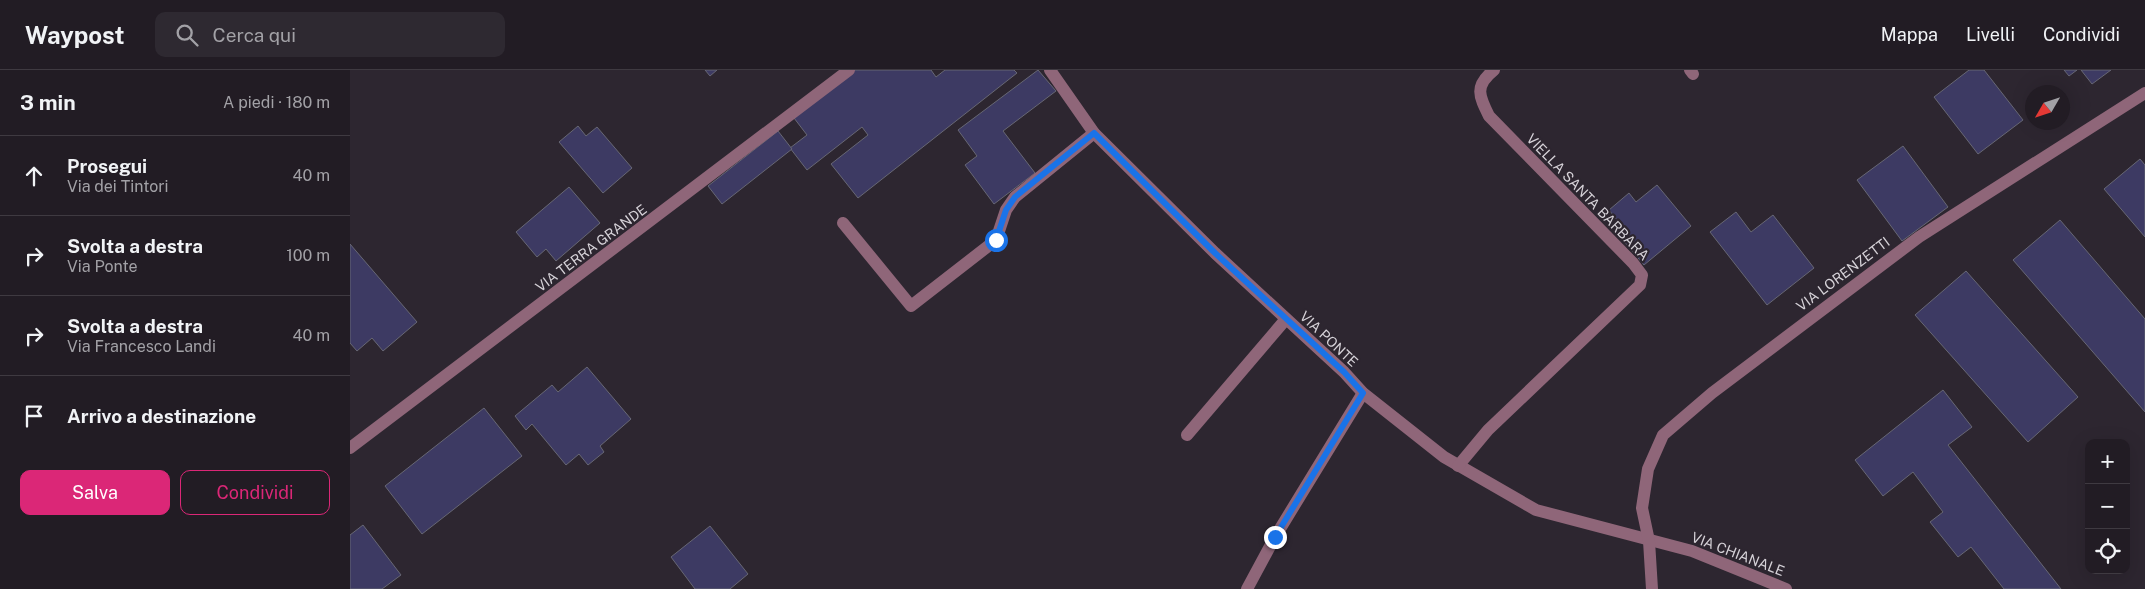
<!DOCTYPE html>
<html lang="it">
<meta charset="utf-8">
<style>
:root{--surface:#221c24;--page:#2e2931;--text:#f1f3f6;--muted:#a2a1a6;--line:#3f3a41;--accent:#db2777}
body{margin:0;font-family:"Public Sans",sans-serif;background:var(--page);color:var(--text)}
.controls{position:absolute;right:15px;bottom:15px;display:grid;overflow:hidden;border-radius:10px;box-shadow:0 5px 20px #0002}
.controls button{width:45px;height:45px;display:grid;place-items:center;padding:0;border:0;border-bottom:1px solid var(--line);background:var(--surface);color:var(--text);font:25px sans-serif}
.compass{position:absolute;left:1675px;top:15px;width:45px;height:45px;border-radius:50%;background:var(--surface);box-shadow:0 5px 20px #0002;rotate:231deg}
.stop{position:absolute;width:15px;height:15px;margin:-11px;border:4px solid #1a73e8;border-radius:50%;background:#fff}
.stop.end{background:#1a73e8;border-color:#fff;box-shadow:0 1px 5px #0008}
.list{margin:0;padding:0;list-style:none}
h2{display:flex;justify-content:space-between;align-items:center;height:65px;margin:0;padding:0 20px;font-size:21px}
h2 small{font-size:16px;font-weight:400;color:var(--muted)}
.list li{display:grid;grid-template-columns:32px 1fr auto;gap:15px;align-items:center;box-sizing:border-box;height:80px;padding:0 20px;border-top:1px solid var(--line)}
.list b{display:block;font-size:19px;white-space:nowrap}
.list p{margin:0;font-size:16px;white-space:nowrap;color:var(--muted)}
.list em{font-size:16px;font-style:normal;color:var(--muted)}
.actions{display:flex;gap:10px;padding:15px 20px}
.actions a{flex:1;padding:11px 0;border:1px solid var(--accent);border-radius:10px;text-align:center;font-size:18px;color:var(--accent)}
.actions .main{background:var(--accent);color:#fff}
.icon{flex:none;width:28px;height:28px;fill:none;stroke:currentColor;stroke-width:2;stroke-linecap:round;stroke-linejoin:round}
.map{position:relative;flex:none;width:1795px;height:519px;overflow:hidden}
header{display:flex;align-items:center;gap:30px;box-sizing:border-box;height:70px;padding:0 25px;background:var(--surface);border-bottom:1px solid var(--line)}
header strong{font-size:24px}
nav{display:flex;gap:28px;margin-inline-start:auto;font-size:18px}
.search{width:350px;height:45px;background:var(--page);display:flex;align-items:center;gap:12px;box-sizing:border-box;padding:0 18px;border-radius:10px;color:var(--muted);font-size:19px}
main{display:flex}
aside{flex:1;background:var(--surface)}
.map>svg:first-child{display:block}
</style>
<header>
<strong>Waypost</strong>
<div class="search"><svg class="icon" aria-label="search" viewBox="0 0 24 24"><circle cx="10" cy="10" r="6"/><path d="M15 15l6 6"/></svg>Cerca qui</div>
<nav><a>Mappa</a><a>Livelli</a><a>Condividi</a></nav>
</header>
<main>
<aside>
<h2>3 min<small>A piedi · 180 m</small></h2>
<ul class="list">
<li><svg class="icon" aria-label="ahead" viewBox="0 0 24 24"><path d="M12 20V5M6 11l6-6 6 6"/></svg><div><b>Prosegui</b><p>Via dei Tintori</p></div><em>40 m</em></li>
<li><svg class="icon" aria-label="right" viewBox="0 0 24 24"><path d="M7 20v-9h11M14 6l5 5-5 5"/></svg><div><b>Svolta a destra</b><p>Via Ponte</p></div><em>100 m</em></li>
<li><svg class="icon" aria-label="right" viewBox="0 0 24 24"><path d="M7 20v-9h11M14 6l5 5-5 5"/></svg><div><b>Svolta a destra</b><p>Via Francesco Landi</p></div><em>40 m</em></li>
<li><svg class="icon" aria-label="arrive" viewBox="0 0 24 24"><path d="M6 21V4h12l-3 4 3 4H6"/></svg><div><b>Arrivo a destinazione</b></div></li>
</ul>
<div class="actions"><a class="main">Salva</a><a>Condividi</a></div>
</aside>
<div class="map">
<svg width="1795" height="519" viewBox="0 0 1795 519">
<rect width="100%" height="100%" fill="#2d2630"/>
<!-- building -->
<g fill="#3d3a63" stroke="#676774">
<polygon points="355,0 367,0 360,6"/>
<polygon points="504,0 581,0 586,7 595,0 664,0 667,3 508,128 481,94 518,65 512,57 457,100 440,78 457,65 444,48"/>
<polygon points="688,0 706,21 653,61 685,103 644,134 615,95 627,86 608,60"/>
<polygon points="1619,0 1634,0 1673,50 1628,84 1584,27"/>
<polygon points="1714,0 1727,0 1719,6"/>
<polygon points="1731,0 1761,0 1742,14"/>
<polygon points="228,56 236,66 247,57 282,98 253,123 209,72"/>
<polygon points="428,61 442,79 372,134 358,116"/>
<polygon points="1553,76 1598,137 1552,171 1507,110"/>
<polygon points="1790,89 1795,95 1795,167 1754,119"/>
<polygon points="1307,115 1341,156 1294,195 1272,169 1278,164 1259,140 1279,123 1286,132"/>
<polygon points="219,117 250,153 206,191 196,179 187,187 166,162"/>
<polygon points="1386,142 1401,162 1423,145 1464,198 1417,235 1360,162"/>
<polygon points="1710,150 1795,249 1795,342 1663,190"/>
<polygon points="0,174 67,252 33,281 22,268 7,281 0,273"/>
<polygon points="1616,201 1728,327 1678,372 1565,245"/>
<polygon points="237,297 281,349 250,376 254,382 238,395 229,384 216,395 182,354 176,360 165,346 202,315 208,322"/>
<polygon points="1593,320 1622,357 1598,375 1711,519 1654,519 1621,477 1608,487 1580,452 1593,442 1563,402 1533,426 1505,390"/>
<polygon points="134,338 172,386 72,464 35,416"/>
<polygon points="13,455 51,505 32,519 0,519 0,465"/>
<polygon points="360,456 398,504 380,519 345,519 321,487"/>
</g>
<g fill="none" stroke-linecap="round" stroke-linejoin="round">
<!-- minor -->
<g stroke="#8f6679" stroke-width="12">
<polyline points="700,0 744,63 865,183 994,302 1013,323 1094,387 1186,440 1342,481 1436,519"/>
<polyline points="1340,0 1343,4"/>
<polyline points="493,153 561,236 646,170 656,140 665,127 744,63"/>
<polyline points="837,365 936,249"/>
<polyline points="0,378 499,0"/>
<path d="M1108 396 1138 360 1290 215 1292 205 1283 193 1139 46C1129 26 1124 16 1144 0"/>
<polyline points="897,519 925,467 1013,323"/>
<polyline points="1302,519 1299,471 1292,438 1298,399 1313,365 1362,323 1569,167 1795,23"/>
</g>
</g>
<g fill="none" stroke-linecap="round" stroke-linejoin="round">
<!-- route -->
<polyline stroke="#1a73e8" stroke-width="6" points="646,170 656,140 665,127 744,63 865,183 994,302 1013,323 925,467"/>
</g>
<g text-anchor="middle" stroke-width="4.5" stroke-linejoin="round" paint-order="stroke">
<!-- street labels -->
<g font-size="14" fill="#d6d2d8" stroke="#2d2630">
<text transform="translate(1238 127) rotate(46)" y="5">VIELLA SANTA BARBARA</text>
<text transform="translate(241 178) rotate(-37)" y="5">VIA TERRA GRANDE</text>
<text transform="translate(1493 204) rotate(-37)" y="5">VIA LORENZETTI</text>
<text transform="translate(979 269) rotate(43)" y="5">VIA PONTE</text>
<text transform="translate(1388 484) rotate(21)" y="5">VIA CHIANALE</text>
</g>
</g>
</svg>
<div class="controls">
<button>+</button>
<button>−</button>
<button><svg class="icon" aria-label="locate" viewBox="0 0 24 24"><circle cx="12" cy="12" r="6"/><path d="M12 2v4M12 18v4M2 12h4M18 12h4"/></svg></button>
</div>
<svg class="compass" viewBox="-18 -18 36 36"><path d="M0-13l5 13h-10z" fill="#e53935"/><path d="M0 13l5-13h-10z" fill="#a2a1a6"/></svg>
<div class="stop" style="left:646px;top:170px"></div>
<div class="stop end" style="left:925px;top:467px"></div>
</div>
</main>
